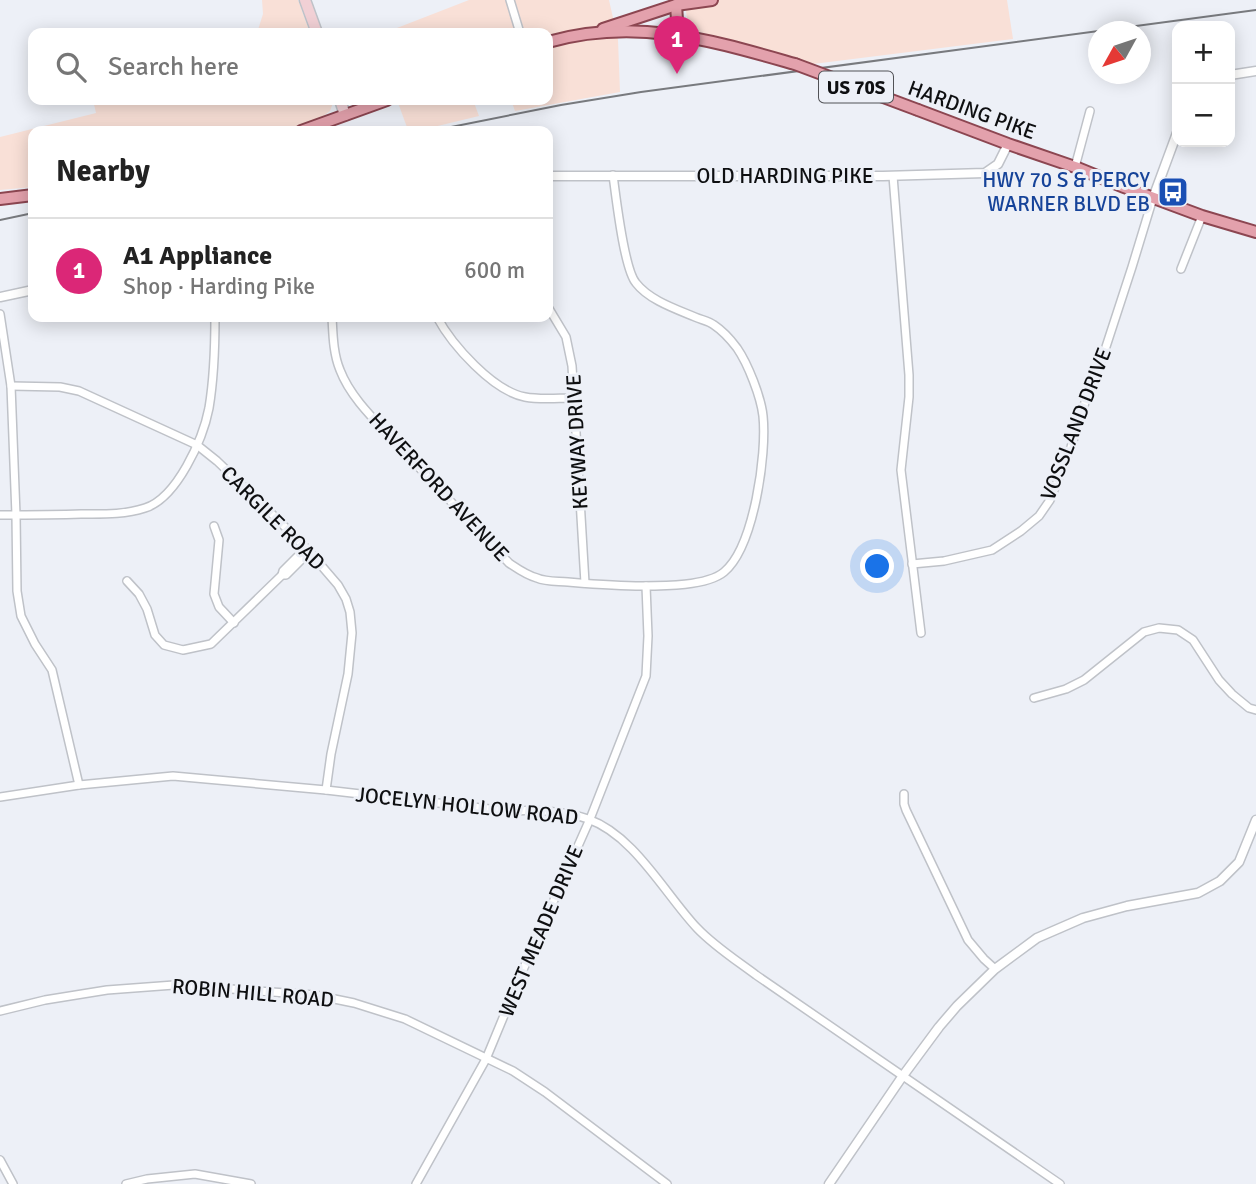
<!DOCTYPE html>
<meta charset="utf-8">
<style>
:root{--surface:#fff;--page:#f2f2f2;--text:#222;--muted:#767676;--line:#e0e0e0;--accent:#db2777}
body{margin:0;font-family:Signika,sans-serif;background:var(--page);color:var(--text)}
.controls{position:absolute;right:21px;top:21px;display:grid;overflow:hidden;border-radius:14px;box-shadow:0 4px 18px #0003}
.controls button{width:63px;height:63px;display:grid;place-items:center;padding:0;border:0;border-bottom:2px solid var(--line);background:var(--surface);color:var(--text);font:35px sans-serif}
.compass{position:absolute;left:1088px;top:21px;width:63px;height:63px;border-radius:50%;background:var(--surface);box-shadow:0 4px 18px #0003;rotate:230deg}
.you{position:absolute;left:878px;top:567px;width:24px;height:24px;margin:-18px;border:5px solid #fff;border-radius:50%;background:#1a73e8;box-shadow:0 0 0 10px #1a73e833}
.badge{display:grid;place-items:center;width:46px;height:46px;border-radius:50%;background:var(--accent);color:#fff;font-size:23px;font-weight:700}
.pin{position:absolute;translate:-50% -58px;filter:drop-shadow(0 2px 4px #0008)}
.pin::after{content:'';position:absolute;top:37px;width:24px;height:21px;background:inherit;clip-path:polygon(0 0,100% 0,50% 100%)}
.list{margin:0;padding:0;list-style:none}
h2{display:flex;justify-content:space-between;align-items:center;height:91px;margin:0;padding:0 28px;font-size:30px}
h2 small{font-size:23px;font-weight:400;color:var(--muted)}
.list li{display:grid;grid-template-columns:46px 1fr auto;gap:21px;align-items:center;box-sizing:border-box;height:105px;padding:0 28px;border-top:2px solid var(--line)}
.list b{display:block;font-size:26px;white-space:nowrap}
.list p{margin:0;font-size:23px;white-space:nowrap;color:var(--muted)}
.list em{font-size:23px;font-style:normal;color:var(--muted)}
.icon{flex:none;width:38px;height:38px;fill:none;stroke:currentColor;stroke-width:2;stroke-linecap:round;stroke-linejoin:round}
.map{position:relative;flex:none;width:1256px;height:1184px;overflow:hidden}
.search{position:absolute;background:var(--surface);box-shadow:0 4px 18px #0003;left:28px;top:28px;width:525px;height:77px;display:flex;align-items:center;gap:18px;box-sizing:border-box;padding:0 24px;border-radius:14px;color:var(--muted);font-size:26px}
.panel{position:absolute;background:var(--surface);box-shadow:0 4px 18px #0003;left:28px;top:126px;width:525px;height:196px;border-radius:14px}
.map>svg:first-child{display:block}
</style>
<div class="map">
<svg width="1256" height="1184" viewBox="0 0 1256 1184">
<rect width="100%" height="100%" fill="#edf0f7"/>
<!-- commercial -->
<g fill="#f9e0d7">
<polygon points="262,0 298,0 310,33 257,33 263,14"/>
<polygon points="469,0 609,0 618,40 620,92 515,111 511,100 548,100 548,33 384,33"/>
<polygon points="684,0 1007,0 1013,39 813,64 689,29"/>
<polygon points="93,100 334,100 330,111 315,122 283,131 33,131 33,187 0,190 0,137 96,113"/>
<polygon points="397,100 473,100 479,116 417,131 408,130"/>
</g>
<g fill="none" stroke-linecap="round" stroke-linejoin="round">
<!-- minor casing -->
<g stroke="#bfc2c8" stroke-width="10">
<g id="minor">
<polyline points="510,0 520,33"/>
<polyline points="1075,167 1090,111"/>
<polyline points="893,176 909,375 909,397 901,470 921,633"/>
<polyline points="1181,269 1202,216"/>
<polyline points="548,307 566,337 572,366 585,583"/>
<polyline points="0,314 11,386 16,515 17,591 21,616 35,644 52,670 79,785"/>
<path d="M332 317C333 334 333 353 340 370 351 399 378 423 399 446 435 485 472 524 509 563 518 569 526 575 537 578 546 582 558 581 568 582 593 584 617 586 642 586 664 586 707 586 724 572 754 547 767 454 763 416 761 397 748 364 737 348 731 340 723 331 714 325 709 321 702 320 695 317 676 309 649 300 636 283 624 269 616 197 613 175"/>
<path d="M437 317C452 345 493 391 525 397 540 400 558 398 574 398"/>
<polyline points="11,386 60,387 79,391 197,445 217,461 261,503 307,549 338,585 346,599 350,612 352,633 348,674 331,754 326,790"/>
<path d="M0 515C27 515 54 515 81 514 102 514 124 515 145 508 177 498 203 439 209 408 214 378 215 347 215 317"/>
<polyline points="214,526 219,540 214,594 219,607 234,623"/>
<polyline points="912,564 944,561 992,550 1021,531 1039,516 1050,500 1071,447 1087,396 1102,359 1132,267 1153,198"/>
<polyline points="282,575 283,571 298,556 302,554"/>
<polyline points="127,581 139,594 147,609 155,635 164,645 183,650 211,644 282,575 286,575 301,560 301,554"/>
<polyline points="1034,698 1066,689 1084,680 1144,632 1159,628 1178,630 1193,640 1219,680 1232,694 1249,708 1256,710"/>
<polyline points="904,794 904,804 906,810 968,940 984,959 995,969"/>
<path d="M0 797 79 785 173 776 326 790 507 811C534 810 562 810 588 819 634 835 665 894 697 928 714 946 736 960 756 975L1060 1184"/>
<polyline points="0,1011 45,1000 107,990 174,985 315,995 354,1003 405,1019 513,1071 545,1092 667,1184"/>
<polyline points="0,1160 13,1184"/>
<polyline points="126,1184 147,1179 195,1174 251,1184"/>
<polyline points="416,1184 486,1059 522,972 590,819 646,676 648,636 646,586"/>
</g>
</g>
<!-- tertiary casing -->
<g stroke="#bfc2c8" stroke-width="11">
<g id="tertiary">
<polyline points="1230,75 1256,71"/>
<polyline points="548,176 883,176 985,173 998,164 1008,144"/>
<polyline points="1153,198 1177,133"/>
<polyline points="0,297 33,290"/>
<polyline points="829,1184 902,1077 939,1027 957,1006 995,969 1037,938 1083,918 1127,906 1198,893 1220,881 1239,862 1256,820"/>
</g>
</g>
<!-- secondary casing -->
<g stroke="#bfc2c8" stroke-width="13">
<g id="secondary">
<polyline points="305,0 317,33"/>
<polyline points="340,100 345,115"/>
</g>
</g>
<!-- primary casing -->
<g stroke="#8c4651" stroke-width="14">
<g id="primary">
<polyline points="676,5 678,35"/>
<polyline points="603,29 676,5 712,0"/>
<path d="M548 42C636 17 710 40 795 64"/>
<polyline points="918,110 1008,144 1075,167 1124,187 1202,216 1256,232"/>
<polyline points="301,131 387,100"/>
<polyline points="0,199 33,195"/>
</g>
</g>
<!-- minor -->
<use href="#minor" stroke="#fff" stroke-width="7"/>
<!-- tertiary -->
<use href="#tertiary" stroke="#fff" stroke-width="8"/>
<!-- secondary -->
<use href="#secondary" stroke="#f1d0d5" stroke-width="10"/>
<!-- primary -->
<use href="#primary" stroke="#e3a1ac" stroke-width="10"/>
<!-- rail -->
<g stroke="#787a7e" stroke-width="2">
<polyline points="431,131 561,105 641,92 1256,10"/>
<polyline points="0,220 33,213"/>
</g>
<!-- primary-bridge casing -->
<g stroke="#8c4651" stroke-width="14" stroke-linecap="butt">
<polyline id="primary-bridge" points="795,64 918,110"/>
</g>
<!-- primary-bridge -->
<use href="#primary-bridge" stroke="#e3a1ac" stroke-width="10"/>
</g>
<!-- icons -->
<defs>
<g id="bus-square" transform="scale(1.575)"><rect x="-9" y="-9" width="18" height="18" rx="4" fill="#1a4fb4" stroke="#edf0f7"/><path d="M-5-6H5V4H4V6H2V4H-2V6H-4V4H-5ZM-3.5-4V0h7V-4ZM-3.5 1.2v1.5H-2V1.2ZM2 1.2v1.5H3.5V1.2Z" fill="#fff"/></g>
</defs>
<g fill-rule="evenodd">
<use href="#bus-square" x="1173" y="192"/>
</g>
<g text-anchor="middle" stroke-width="6" stroke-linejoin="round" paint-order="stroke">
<!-- shield labels -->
<rect fill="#edf0f7" stroke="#515256" stroke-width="2" x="819" y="71.5" width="74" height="31" rx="5"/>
<g font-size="19" font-weight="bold" fill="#0e0f11">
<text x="856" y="94">US 70S</text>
</g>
<!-- street labels -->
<g font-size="21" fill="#0e0f11" stroke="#edf0f7">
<text transform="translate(972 110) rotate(20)" y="7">HARDING PIKE</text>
<text x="785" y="183">OLD HARDING PIKE</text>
<text transform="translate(1076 424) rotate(-69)" y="7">VOSSLAND DRIVE</text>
<text transform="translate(577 442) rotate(-93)" y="7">KEYWAY DRIVE</text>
<text transform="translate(439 487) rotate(47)" y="7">HAVERFORD AVENUE</text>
<text transform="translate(273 518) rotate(45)" y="7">CARGILE ROAD</text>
<text transform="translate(467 806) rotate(6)" y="7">JOCELYN HOLLOW ROAD</text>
<text transform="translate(541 931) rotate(-67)" y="7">WEST MEADE DRIVE</text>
<text transform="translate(253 993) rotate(5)" y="7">ROBIN HILL ROAD</text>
</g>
<!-- transit labels -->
<g font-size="21" fill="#164399" stroke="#edf0f7" text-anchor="end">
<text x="1150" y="187">HWY 70 S &amp; PERCY<tspan x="1150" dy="24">WARNER BLVD EB</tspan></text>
</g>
</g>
</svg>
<div class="controls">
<button>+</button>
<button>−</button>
</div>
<svg class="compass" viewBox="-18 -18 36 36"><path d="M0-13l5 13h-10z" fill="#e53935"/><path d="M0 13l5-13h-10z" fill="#767676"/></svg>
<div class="you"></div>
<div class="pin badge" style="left:677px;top:74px">1</div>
<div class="search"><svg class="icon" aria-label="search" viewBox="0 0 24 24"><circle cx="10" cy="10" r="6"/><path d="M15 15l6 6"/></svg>Search here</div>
<section class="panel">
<h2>Nearby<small></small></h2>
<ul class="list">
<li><span class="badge">1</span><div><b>A1 Appliance</b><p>Shop · Harding Pike</p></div><em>600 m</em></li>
</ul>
</section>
</div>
